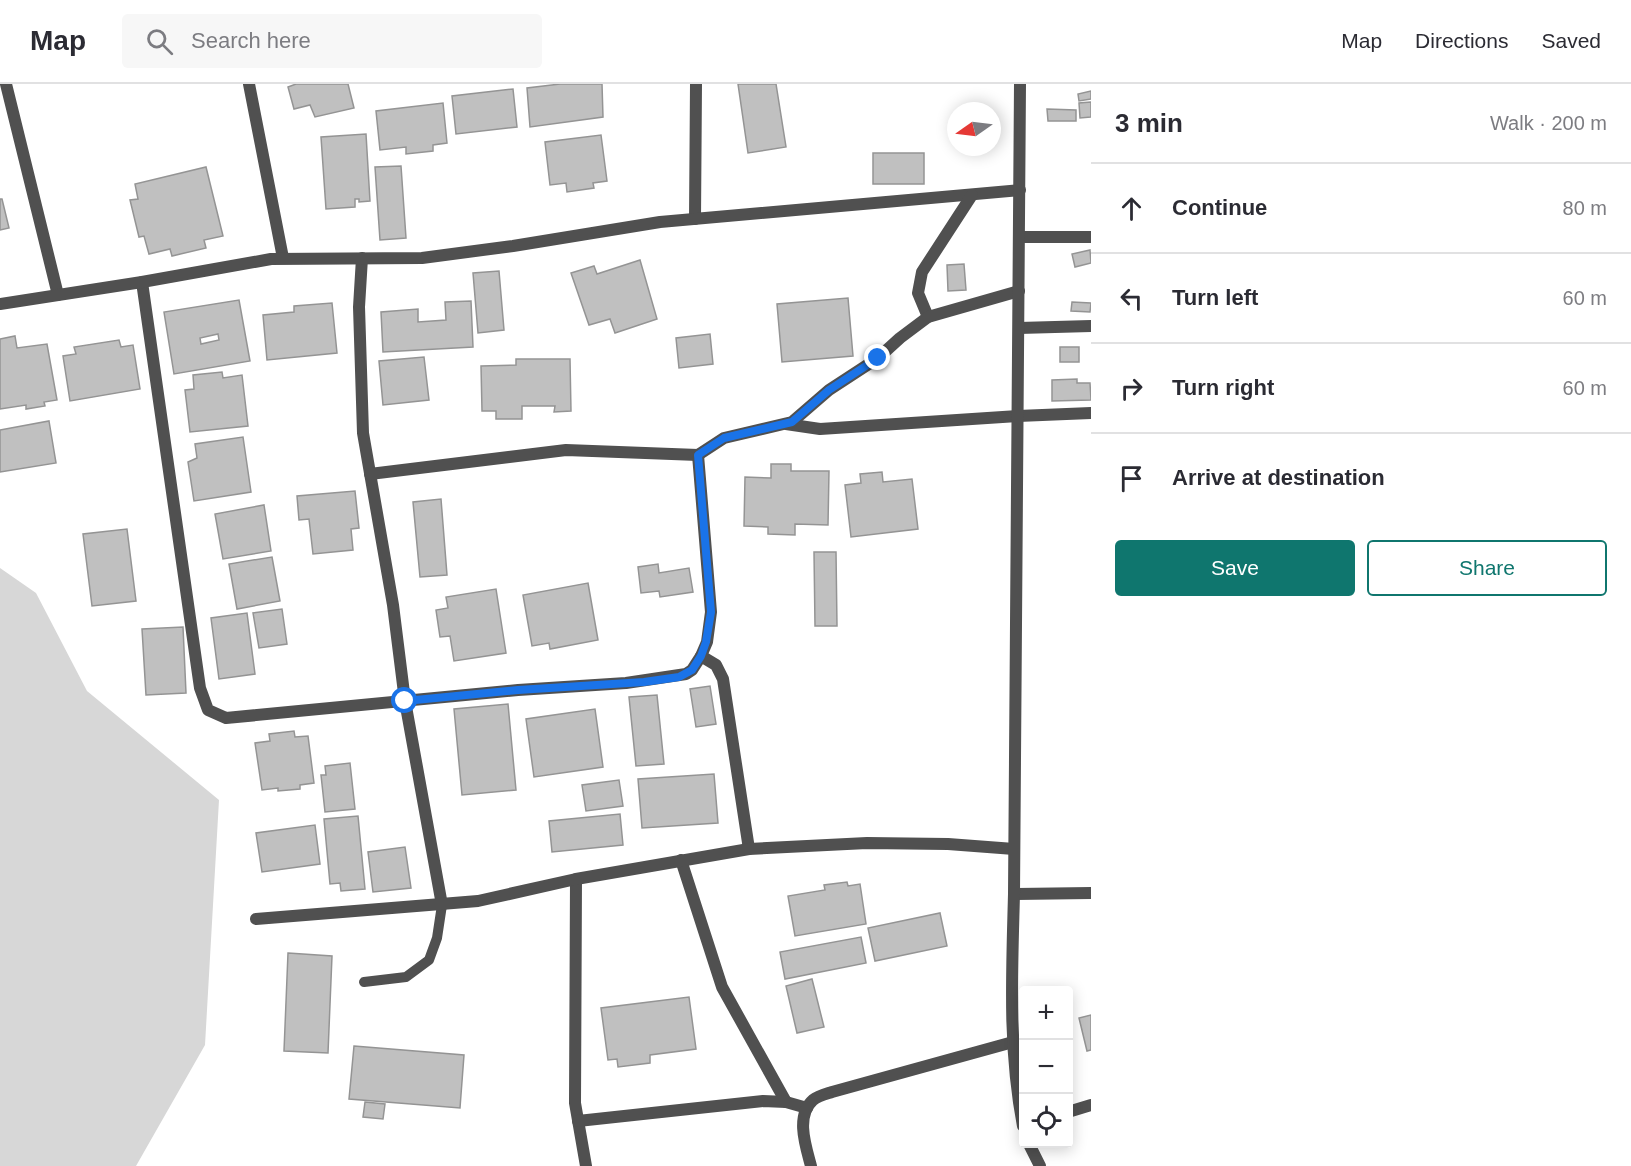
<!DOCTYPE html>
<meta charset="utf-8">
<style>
:root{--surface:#fff;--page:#f7f7f7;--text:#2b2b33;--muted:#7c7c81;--line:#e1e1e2;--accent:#0f766e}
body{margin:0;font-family:Arial,sans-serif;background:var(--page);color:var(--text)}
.controls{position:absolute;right:18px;bottom:18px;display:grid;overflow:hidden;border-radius:6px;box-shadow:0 3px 15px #0003}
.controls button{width:54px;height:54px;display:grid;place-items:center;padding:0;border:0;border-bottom:2px solid var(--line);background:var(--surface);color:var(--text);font:30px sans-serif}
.compass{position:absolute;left:947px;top:18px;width:54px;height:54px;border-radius:50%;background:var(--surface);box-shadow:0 3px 15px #0003;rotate:256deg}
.stop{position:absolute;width:18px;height:18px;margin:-14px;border:4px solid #1a73e8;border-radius:50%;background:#fff}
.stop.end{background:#1a73e8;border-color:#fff;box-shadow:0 2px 6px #0008}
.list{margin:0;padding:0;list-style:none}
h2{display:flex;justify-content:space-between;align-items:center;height:78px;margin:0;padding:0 24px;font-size:26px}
h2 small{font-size:20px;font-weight:400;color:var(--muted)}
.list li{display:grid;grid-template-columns:39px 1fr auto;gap:18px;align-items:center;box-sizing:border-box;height:90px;padding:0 24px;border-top:2px solid var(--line)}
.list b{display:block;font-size:22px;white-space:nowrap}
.list em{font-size:20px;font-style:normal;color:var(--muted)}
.actions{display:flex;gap:12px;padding:18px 24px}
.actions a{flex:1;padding:14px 0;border:2px solid var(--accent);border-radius:6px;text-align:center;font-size:21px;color:var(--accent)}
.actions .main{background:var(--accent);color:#fff}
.icon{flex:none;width:33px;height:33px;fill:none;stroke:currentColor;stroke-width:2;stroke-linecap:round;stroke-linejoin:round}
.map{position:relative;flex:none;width:1091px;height:1082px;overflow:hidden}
header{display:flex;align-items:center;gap:36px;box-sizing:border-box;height:84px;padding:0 30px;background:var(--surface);border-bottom:2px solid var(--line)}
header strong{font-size:28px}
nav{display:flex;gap:33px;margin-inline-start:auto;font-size:21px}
.search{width:420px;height:54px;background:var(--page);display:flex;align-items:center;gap:15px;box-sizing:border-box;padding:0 21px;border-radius:6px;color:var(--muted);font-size:22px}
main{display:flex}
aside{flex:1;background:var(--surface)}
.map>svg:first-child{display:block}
</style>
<header>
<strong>Map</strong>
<div class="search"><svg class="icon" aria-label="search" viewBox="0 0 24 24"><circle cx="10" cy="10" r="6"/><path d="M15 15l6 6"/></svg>Search here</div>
<nav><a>Map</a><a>Directions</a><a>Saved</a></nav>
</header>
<main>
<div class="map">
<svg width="1091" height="1082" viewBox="0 0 1091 1082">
<rect width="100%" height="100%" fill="#fff"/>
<!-- green -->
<polygon fill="#d7d7d7" points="0,484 36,509 87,607 219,716 205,961 136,1082 0,1082"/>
<!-- building -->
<g fill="#c0c0c0" stroke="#949494" stroke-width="1.5" fill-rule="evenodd">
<polygon points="296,0 348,0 354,24 315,33 310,21 294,25 288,3"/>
<polygon points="560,0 602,0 603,33 530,43 527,4"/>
<polygon points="738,0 776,0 786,63 748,69"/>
<polygon points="513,5 517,43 456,50 452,12"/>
<polygon points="1091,7 1091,15 1079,17 1078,10"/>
<polygon points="1091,18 1091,33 1080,34 1079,19"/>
<polygon points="443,19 447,59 433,61 433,67 406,70 406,63 380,66 376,27"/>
<polygon points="1047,25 1076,26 1076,37 1048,37"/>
<polygon points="366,50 370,117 359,118 359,115 355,115 355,123 326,125 321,53"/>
<polygon points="601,51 607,97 593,99 594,104 567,108 566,99 550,101 545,58"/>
<rect x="873" y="69" width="51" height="31"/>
<polygon points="401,82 406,154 380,156 375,83"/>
<polygon points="206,83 223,152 204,156 206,164 172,172 170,165 149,170 144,152 139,153 130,116 138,115 135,100"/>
<polygon points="0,115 2,115 9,144 0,146"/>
<polygon points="1090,166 1091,179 1075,183 1072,170"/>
<polygon points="640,176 657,235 615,249 610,235 589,241 571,189 594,182 597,190"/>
<polygon points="964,180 966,206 948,207 947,181"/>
<polygon points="499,187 504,246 478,249 473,189"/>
<polygon points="848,214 853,272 782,278 777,220"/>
<path d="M239 216 250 277 174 290 164 228ZM218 250 219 256 201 260 200 254Z"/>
<polygon points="471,217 473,263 383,268 381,228 418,225 418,238 446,236 445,218"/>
<polygon points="1072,218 1091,219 1090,228 1071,227"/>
<polygon points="332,219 337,269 267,276 263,231 294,228 294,222"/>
<polygon points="710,250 713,280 679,284 676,254"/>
<polygon points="15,252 17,264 47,260 57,316 44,318 45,322 26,325 26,321 0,325 0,255"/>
<polygon points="119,256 121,263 133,261 140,305 70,317 63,272 76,270 74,263"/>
<rect x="1060" y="263" width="19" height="15"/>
<polygon points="424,273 429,316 383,321 379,277"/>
<polygon points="516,275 570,275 571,327 554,328 555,322 522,322 522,335 496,335 496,327 482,327 481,282 516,281"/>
<polygon points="222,288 223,294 242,291 248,342 190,348 185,306 194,305 193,291"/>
<polygon points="1077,295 1077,299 1090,299 1091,316 1052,317 1052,296"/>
<polygon points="49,337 56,379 0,388 0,346"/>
<polygon points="243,353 251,408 194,417 188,378 197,374 195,360"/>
<polygon points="771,380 791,380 791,387 829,387 828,441 795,440 795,451 768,450 768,443 744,442 745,393 771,394"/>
<polygon points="882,388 883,398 912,395 918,445 851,453 845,401 861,399 860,390"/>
<polygon points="355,407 359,444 351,445 353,466 313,470 309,435 299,436 297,412"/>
<polygon points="441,415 447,491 420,493 413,418"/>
<polygon points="264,421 271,467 223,475 215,430"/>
<polygon points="127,445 136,517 92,522 83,450"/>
<polygon points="814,468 836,468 837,542 815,542"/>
<polygon points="272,473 280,517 237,525 229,480"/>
<polygon points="658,480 659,489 689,484 693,508 660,513 659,507 641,509 638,483"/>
<polygon points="588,499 598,556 550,565 549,559 532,562 523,511"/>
<polygon points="496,505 506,569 454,577 450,552 440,553 436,526 448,524 446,513"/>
<polygon points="282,525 287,560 259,564 253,529"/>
<polygon points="247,529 255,590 219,595 211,534"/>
<polygon points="183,543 186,609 146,611 142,545"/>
<polygon points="710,602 716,640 696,643 690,605"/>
<polygon points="657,611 664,680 636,682 629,613"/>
<polygon points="508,620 516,706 462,711 454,625"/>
<polygon points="595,625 603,683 534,693 526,635"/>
<polygon points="294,647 295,653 308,652 314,699 300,701 300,705 278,707 278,704 262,706 255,659 270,657 269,650"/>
<polygon points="350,679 355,725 325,728 321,691 326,691 325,682"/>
<polygon points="714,690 718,739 642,744 638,695"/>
<polygon points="619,696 623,722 586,727 582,701"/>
<polygon points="620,730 623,761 552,768 549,737"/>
<polygon points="358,732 365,805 341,807 340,799 330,800 324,735"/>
<polygon points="315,741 320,780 262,788 256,749"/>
<polygon points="405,763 411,804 373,808 368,768"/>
<polygon points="847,798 848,802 860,800 866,840 795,852 788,812 825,806 824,801"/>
<polygon points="940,829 947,862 875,877 868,844"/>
<polygon points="861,853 866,879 785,895 780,868"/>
<polygon points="288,869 332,872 328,969 284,967"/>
<polygon points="812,895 824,943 797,949 786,902"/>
<polygon points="689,913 696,965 650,971 650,979 618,983 617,975 608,976 601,924"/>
<polygon points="1091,931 1091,966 1087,967 1079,934"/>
<polygon points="354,962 464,971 460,1024 349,1015"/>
<polygon points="365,1018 385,1020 383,1035 363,1033"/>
</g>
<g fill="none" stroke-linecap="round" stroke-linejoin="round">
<!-- service -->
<polyline stroke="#505050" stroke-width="10" points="364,898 406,893 429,876 437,854 442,821"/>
<!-- minor -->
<g stroke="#505050" stroke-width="12">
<polyline points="6,0 58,211"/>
<polyline points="249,0 283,174"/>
<polyline points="695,135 696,0"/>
<polyline points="1019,153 1091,153"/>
<polyline points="362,174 359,223 363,349 393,521 405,617 442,821"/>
<polyline points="142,198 200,604 208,626 226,634 518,606 626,599 686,590 692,586 701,572 707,558 711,528 698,371"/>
<polyline points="0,220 142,198 271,175 422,174 513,162 660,138 1020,106"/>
<polyline points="928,233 918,209 922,188 972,111"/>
<polyline points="1019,244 1091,242"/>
<polyline points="786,340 820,345 1018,332 1091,329"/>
<polyline points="370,390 566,366 698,371 724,354 792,338 829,306 878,274 900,254 928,233 1019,207"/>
<polyline points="701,572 716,581 723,595 749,765"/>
<polyline points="681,776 722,903 786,1018"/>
<polyline points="576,795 575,1019 586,1082"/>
<polyline points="1014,810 1091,809"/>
<polyline points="256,835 478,817 576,795 749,765 867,759 948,760 1014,765"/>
<polyline points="1068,1028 1091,1021"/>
<polyline points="578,1037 763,1017 786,1018 807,1024"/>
<path d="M811 1082C806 1063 795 1032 813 1016 818 1012 826 1010 832 1008L1013 958"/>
</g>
<!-- tertiary -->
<g stroke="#505050" stroke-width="12">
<path d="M1020 0 1014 810C1012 888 1008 964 1023 1042"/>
<polyline points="1029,1060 1040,1082"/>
</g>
</g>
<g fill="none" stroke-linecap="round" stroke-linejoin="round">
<!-- route -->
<polyline stroke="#1a73e8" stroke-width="8" points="405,617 518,606 644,598 679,593 692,586 701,572 706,558 711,528 698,371 724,354 792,338 829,306 878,274"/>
</g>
</svg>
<div class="controls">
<button>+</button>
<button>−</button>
<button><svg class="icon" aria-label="locate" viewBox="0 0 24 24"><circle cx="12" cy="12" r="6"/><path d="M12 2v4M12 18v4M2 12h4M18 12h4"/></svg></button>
</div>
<svg class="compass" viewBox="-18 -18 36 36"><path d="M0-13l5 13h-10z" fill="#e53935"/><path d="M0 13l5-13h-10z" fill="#7c7c81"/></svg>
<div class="stop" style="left:405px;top:617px"></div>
<div class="stop end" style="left:878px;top:274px"></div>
</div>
<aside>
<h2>3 min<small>Walk · 200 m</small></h2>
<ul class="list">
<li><svg class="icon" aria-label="ahead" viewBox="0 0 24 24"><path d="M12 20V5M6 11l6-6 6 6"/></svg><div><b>Continue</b></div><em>80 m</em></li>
<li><svg class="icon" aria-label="left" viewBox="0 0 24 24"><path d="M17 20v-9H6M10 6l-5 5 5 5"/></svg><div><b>Turn left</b></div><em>60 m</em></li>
<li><svg class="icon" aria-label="right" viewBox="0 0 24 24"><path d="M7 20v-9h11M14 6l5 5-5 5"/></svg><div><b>Turn right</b></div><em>60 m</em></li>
<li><svg class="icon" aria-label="arrive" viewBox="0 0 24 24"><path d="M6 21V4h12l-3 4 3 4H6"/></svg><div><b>Arrive at destination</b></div></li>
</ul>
<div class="actions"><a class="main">Save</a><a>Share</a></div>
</aside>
</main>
